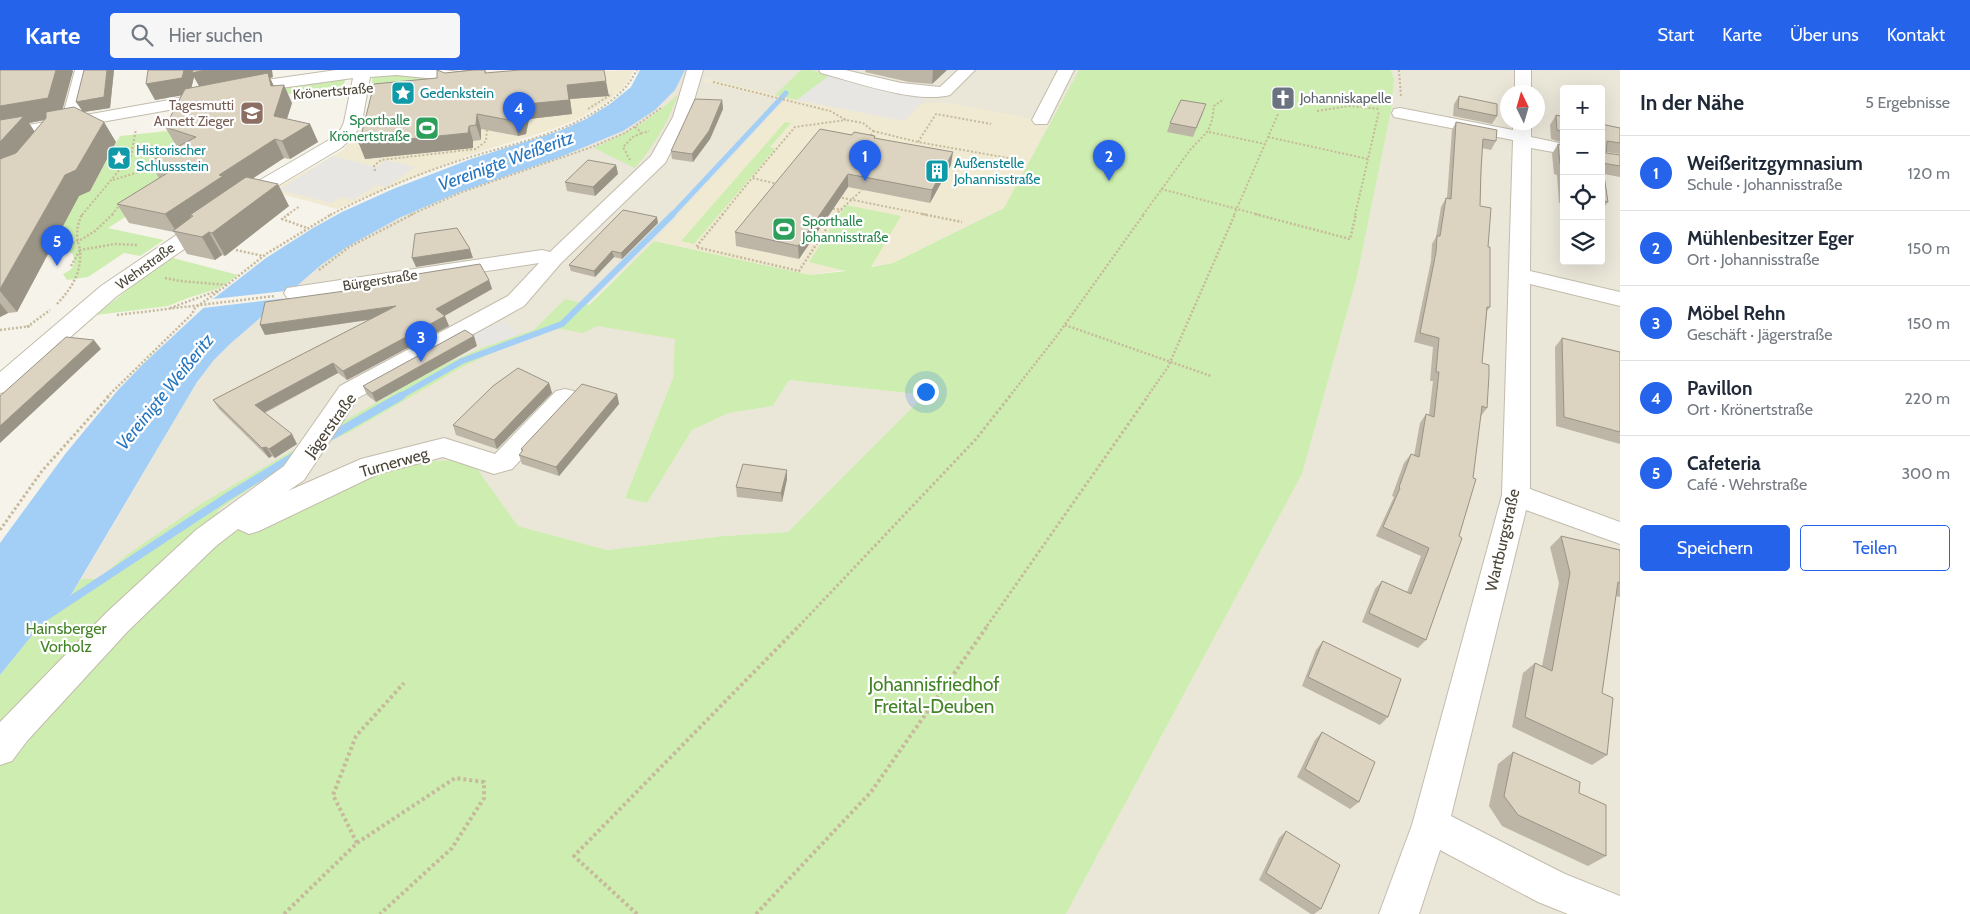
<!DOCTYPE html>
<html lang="de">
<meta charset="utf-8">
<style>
:root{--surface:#fff;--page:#f6f6f7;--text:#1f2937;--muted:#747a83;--line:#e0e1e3;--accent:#2563eb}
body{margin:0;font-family:Cabin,sans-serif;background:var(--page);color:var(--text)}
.controls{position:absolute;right:15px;top:15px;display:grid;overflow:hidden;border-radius:5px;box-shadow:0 5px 20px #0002}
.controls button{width:45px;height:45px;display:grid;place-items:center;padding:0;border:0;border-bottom:1px solid var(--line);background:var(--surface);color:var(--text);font:25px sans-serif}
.compass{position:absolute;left:1500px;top:15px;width:45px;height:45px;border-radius:50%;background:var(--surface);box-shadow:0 5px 20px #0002;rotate:355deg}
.you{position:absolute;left:925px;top:321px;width:18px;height:18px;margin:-12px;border:4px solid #fff;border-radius:50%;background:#1a73e8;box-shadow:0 0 0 8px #1a73e833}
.badge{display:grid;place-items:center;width:32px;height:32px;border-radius:50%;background:var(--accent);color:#fff;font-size:16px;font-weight:700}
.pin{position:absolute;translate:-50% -41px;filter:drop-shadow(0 1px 2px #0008)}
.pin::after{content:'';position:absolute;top:26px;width:18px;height:15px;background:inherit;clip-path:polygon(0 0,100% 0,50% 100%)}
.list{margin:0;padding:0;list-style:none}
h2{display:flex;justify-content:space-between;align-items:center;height:65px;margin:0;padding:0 20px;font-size:21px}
h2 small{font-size:16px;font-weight:400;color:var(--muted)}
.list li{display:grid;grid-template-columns:32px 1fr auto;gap:15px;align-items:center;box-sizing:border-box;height:75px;padding:0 20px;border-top:1px solid var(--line)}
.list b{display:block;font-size:19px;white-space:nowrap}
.list p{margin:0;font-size:16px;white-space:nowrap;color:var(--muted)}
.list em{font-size:16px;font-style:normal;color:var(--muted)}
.actions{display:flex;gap:10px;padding:15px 20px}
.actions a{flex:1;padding:11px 0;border:1px solid var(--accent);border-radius:5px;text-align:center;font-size:18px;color:var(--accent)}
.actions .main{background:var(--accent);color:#fff}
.icon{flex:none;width:28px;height:28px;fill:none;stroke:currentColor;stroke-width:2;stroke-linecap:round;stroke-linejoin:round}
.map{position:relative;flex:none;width:1620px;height:844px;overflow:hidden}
header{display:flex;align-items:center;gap:30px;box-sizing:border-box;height:70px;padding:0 25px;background:var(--accent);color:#fff}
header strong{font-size:24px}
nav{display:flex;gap:28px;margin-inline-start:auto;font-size:18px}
.search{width:350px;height:45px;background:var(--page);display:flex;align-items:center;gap:12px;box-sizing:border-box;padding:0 18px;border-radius:5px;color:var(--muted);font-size:19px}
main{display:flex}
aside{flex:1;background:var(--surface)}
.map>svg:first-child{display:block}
</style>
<header>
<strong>Karte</strong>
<div class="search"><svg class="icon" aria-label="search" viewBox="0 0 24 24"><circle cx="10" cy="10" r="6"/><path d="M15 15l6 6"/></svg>Hier suchen</div>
<nav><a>Start</a><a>Karte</a><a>Über uns</a><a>Kontakt</a></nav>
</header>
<main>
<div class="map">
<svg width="1620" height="844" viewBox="0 0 1620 844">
<rect width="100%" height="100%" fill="#f6f3ea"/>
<!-- residential -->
<g fill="#eae6d8" fill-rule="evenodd">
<polygon points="685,0 1079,0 1004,138 654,171 572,250 676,269 673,308 625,428 647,433 692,360 729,343 773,336 789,310 926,325 788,462 724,466 607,480 518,456 478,400 234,448 217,441 279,399 124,487 98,509 81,509 197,312 214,290 230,274 321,195 347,177 399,148 460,122 558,88 623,61 675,20"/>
<path d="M1391 0H1620V844H1066L1302 404 1357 207 1391 41 1394 9ZM1564 19H1601V191H1564ZM1508 22H1538V52H1508Z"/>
</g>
<!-- education -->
<g fill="#f0ead3">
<polygon points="622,0 634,0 625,16 607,32 582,47 553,59 467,86 337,139 271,121 343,80 361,59 367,44 371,25 383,20"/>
<polygon points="705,8 788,28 904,51 921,34 943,32 1050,52 1004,138 893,193 810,205 654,171 784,31 704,12"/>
</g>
<!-- green -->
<g fill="#ceedb0">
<polygon points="801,0 810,0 830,5 797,30 775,25"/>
<polygon points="1079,0 1391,0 1394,9 1391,41 1357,207 1302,404 1066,844 0,844 0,605 47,547 71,525 81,509 98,509 124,487 204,432 299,377 279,399 217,441 234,448 413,392 457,390 478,400 518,456 607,480 724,466 788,462 925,325 789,310 773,336 729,343 692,360 647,433 625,428 673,308 675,269 598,256 583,263 556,258 494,282 462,297 350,362 331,370 339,354 437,298 484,277 534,260 565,229 589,235 654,171 810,205 846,201 809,192 846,135 901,146 871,197 893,193 1004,138"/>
<polygon points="410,3 435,8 378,15 372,13 372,8 382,4"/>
<polygon points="341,8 345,10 344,14 340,17 329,20 211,31 210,28"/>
<path d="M678 24C668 53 654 75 635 98L594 78C627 63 652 50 678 24Z"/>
<polygon points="785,52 791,53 770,77 775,79 694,174 681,171"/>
<path d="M186 59 190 94 135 141 108 158 164 170 140 186 124 183 88 207 67 210 63 204C73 200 77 193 72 183L67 182 56 188 53 186 54 183 49 182 79 124 90 121 120 66Z"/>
<polygon points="169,187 238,205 220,218 188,228 168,236 96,245"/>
</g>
<!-- parking -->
<g fill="#e7e6e2">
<polygon points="830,5 875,17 925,28 904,51 797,30"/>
<polygon points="333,86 377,97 386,90 415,97 386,117 376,115 353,130 340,127 331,133 279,120"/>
<polygon points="503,251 520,264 484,277 470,266"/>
</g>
<!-- water -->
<polygon fill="#a3cff6" points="640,0 685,0 675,20 655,40 623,61 558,88 460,122 399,148 347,177 321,195 230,274 214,290 197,312 71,525 47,547 0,605 0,473 66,383 118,320 143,294 213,229 266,188 313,158 342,142 393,119 471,89 559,61 586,49 610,34 631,17"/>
<!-- pier -->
<polygon fill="#f6f3ea" points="295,220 287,228 203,238 213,229"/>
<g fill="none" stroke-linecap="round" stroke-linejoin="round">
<!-- stream-far2 -->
<polyline stroke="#a3cff6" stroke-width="5" points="672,145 786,23"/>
<!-- stream-far1 -->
<polyline stroke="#a3cff6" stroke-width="6" points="399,327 462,291 562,254 673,144"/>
<!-- stream -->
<g stroke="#a3cff6" stroke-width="8">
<polyline points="326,369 401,326"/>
<polyline points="39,551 227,427 296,385"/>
</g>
<!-- minor casing -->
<g stroke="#c3bcac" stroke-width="2">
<g id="minor">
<polygon points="75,0 91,0 80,46 169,30 252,12 336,0 444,0 473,4 475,7 473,10 467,12 396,5 370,7 362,52 354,66 341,78 257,128 117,226 9,321 0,323 0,302 101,216 243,120 329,70 341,59 344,52 353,8 252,22 169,40 0,70 0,60 62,49"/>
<polygon points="687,0 703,0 689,47 665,93 561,193 524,236 358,328 304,410 288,421 361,389 444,368 495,384 556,321 565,319 574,321 577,327 574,333 512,399 494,404 443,387 378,404 259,461 249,464 238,459 216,476 128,561 27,671 12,691 0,695 0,652 3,649 106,543 196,460 284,396 340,316 508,226 539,193 295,230 287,228 284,223 287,218 542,180 550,182 651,86 673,47"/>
<path d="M819 0H845L901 13 940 17 958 0H975L950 25C916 34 855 12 821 3Z"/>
<polygon points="1058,0 1074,0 1047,54 1035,54 1032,50"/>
<rect x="1515" y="0" width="16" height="22"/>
<polygon points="1400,38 1513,60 1513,52 1531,52 1531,67 1564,74 1564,84 1531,78 1530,201 1620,222 1620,236 1530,214 1530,419 1620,452 1620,474 1526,440 1451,746 1565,804 1620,826 1620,844 1568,844 1538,832 1440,780 1419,844 1379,844 1412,755 1502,425 1513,70 1394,47 1392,43 1394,39"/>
</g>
</g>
<!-- path-far3 -->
<g stroke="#c6b99c" stroke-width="2" stroke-dasharray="2 2" stroke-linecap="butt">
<polyline points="1399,0 1401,27"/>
<polyline points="713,12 830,41 846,50 863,53 873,61 870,67"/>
<polyline points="588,39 612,24"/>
<polyline points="1317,41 1349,36 1380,39"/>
<polyline points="635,57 642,63 649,61"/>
<polyline points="873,61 918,72 1019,90"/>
<polyline points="1209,62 1265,74"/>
<polyline points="1268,67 1368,89 1379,41"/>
<polyline points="918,72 936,44 991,54"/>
<polyline points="135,74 161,77 171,85"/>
<polyline points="630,90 623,77 633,67 642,63"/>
<polyline points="375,101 374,96 381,90 476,79 486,71 487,58"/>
<polyline points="113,110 155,97"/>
<polyline points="778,114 752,108 795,57 846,50"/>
<polyline points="1161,119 1260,145"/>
<polyline points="838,127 928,145"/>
<polyline points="829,138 842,140"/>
<polyline points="82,145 131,86 136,59"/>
<polyline points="112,145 120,134"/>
<polyline points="287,145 300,136"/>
<path d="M330 145C369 125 410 107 452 93 509 73 580 64 624 19 629 14 633 6 637 0"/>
<polyline points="410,145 462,122 592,77 625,63 661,38"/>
<polyline points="722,145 752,108"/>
<polyline points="835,145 862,120"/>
<polyline points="1143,145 1190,80 1208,61 1212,50 1214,36 1224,29"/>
<polyline points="1234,145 1278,44"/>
<polyline points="1355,145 1368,89"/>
</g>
<!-- path-far2 -->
<g stroke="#c6b99c" stroke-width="2.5" stroke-dasharray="2 2" stroke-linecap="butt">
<polyline points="289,144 282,149 307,158"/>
<polyline points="723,144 696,177 799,201 836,144"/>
<polyline points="922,144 962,152"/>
<polyline points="1255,144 1350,169 1356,144"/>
<polyline points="236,180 263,186"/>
<polyline points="59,186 56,183 63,177 82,169 95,161 113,144"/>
<path d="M71 196 80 180C76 166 76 157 82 144"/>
<polyline points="319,200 349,177 413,144"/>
<polyline points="165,208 180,211 228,215"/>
<path d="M57 234C72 218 82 202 80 180L115 174 137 175"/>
<polyline points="170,238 222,219 266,184 332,144"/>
<polyline points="117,245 275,226"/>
<polyline points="1065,255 1211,306"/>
<polyline points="27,257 50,240"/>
<polyline points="0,260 32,256"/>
<polyline points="107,327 192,244 195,238 219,221"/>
<polyline points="1009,327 1056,267 1144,144"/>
<polyline points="1147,327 1168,297 1235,144"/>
</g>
<!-- path-far1 -->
<g stroke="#c6b99c" stroke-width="3" stroke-dasharray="2.5 2.5" stroke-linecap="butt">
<polyline points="0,460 42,401 109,326"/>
<polyline points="799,556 976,369 1010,326"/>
<polyline points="987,556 1148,326"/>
</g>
<!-- path -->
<g stroke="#c6b99c" stroke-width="4" stroke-dasharray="3 3" stroke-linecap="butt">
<polyline points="357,773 455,708 484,712 484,728 452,778 380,844"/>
<polyline points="284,844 357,773 333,725 356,666 404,613"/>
<polyline points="637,844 574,786 800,555"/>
<polyline points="756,844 871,722 988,555"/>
</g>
<!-- minor -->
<use href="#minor" fill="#fff" fill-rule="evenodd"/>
</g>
<!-- wall -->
<g fill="#bdb5a6" fill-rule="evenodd">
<path d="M0 0H72L73 1 63 39 82 41 84 0H114L110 38 84 42 116 72 90 121 79 126 17 242 8 243 0 247ZM44 50 34 62 29 53Z"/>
<path d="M148 0 273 7 270 8 274 16 292 33 287 49 310 54 318 72 290 89 284 88 252 109 289 136 225 186 222 185 215 190 187 184 174 162 129 153 117 134 159 108 149 92 179 76 176 75 165 57 182 25 155 30ZM194 7 199 16 191 18Z"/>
<polygon points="460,0 485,0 486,3 609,26 570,29 572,44 529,49 526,64 518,66 481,59 481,70 473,71 473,78 365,89 437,8 445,3 467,1"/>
<polygon points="866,0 947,0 932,14 909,12 865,2"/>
<polygon points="1459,26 1497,46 1492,54 1453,46 1454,34"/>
<polygon points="722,30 723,39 710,69 693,92 672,89 671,81"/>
<polygon points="1203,43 1193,67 1167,62 1170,53"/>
<polygon points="1556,45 1564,47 1564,73 1551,69 1550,55"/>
<polygon points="1456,52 1496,71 1491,80 1482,78 1480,136 1488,177 1490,237 1487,241 1482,293 1487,338 1481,346 1426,570 1418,578 1362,552 1375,519 1382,511 1407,522 1421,486 1376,466 1394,427 1392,426 1404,393 1411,384 1414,386 1420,353 1426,344 1429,345 1433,311 1430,311 1433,277 1414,272 1431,191 1432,174 1436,167 1441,137 1446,128 1447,128 1452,60"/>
<polygon points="1601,54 1620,58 1620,84 1606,82 1606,83 1620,85 1620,107 1604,104 1608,132 1601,141"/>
<polygon points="852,65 875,66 875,69 951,95 930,133 848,117 799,189 736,176 735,162"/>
<polygon points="1558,74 1564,75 1564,134 1559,133 1557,105 1554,104 1552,84"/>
<polygon points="616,95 618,104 595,126 567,121 565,112"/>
<polygon points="658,153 622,189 614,187 595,207 571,201 569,195"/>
<polygon points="489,210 492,219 444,246 449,256 347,310 338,303 265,343 297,374 275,388 272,386 269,388 219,339 213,330 369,250 265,265"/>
<polygon points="1562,268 1620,282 1620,374 1556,356 1555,277"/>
<polygon points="477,276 376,332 367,325 363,316"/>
<polygon points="549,313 552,323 497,379 456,365 453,355"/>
<polygon points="617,324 619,334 559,406 522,394 519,385 522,382 521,379"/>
<polygon points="787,409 782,432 737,427 736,417"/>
<polygon points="1561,466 1620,480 1620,527 1616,526 1602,623 1607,685 1592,695 1512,657 1523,603 1535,593 1542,596 1559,513 1550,477"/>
<polygon points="1323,571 1388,647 1380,655 1302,616 1316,580"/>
<polygon points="1322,662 1359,732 1350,739 1297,707 1315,670"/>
<polygon points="1513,682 1579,723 1606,786 1588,796 1502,756 1489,736 1498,694"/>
<polygon points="1286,761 1321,839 1314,844 1311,844 1259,810 1279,768"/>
</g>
<!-- shaded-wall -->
<g fill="#9a9487">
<polygon points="56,0 72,0 73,1 60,47 29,53 37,65 0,99 0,36"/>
<polygon points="107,0 114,0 110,38 83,42 76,32"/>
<polygon points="184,0 272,0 273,7 270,8 276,21 284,15 292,33 282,64 202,21 194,7 190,24 155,30 146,14"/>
<polygon points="933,0 947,0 932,14"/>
<polygon points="606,11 609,26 570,29 572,44 529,49 526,64 518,66 514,51 526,34 567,15"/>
<polygon points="722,30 723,39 710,69 693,92 692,84"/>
<polygon points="477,44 481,59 481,70 476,55"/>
<polygon points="104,52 116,72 90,121 79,126 17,242 0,221 0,219 65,105"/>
<polygon points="310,54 318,72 290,89 282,71"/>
<polygon points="469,56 473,71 473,78 365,89 359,74"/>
<polygon points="275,69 284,88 232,122 193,146 190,145 193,151 176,161 165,144 219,105"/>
<polygon points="953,82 951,95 930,133 932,120"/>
<polygon points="616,95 618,104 595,126 593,117"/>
<polygon points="848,104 848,117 799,189 798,176"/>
<polygon points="278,114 289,136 225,186 212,163"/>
<polygon points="657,147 658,153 622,189 621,183"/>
<polygon points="209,162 222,185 215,190 202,167"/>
<polygon points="470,179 473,188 416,197 412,188"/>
<polygon points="612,181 614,187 595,207 594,201"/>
<polygon points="489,210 492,219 439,249 436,239"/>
<polygon points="0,233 8,243 0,247"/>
<polygon points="396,236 400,245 265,265 260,255"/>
<polygon points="445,246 449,256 347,310 343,301"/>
<polygon points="474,266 477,276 376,332 372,323"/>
<polygon points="94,270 101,279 0,373 0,356"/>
<polygon points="333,293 338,303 261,344 255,335"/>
<polygon points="549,313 552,323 497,379 494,370"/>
<polygon points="617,324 619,334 559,406 556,397"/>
<polygon points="292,364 297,374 275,388 269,379"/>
<polygon points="266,377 272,386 269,388 262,378"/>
<polygon points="787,400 787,409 782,432 781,423"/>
</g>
<!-- building -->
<g fill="#dcd3c1" stroke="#9a9487">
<polygon points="0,0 56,0 48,28 0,36"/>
<polygon points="84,0 107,0 104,27 76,32"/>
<polygon points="148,0 184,0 182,8 146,14"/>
<polygon points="193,0 205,0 192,3"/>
<polygon points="437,0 445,3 474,0 485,0 485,3 520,0 604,0 606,11 567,15 569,30 526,34 522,49 514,51 477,44 476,55 469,56 468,63 359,74 374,14 437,8"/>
<polygon points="268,3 271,16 284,15 274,46 310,54 282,71 275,69 219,105 223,106 165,144 117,134 174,99 149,92 196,67 165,57 185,19"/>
<polygon points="1459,26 1497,34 1497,46 1458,38"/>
<polygon points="695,29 722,30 709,61 692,84 671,81"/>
<polygon points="1181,30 1206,34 1196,58 1170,53"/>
<polygon points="74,37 104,52 76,100 65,105 0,219 0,89 16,83 46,48 46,42"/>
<polygon points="1556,45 1564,47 1564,62 1557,60"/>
<polygon points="24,46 0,72 0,50"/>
<polygon points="1456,52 1497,60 1496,71 1483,69 1481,100 1480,136 1491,138 1488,177 1490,177 1490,237 1487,237 1482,293 1489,295 1489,305 1487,338 1482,336 1473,408 1476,409 1459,466 1462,468 1426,570 1369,543 1382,511 1411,524 1429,478 1383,457 1400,418 1399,417 1411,384 1419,387 1426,344 1434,347 1439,302 1436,302 1439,268 1420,263 1436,182 1437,166 1440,166 1446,128 1451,129"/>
<polygon points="1601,54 1620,58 1620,73 1607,71 1606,83 1620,85 1620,96 1602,93 1608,132 1601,130"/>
<polygon points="820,59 852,65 854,62 875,66 874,68 953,82 932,120 848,104 798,176 735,162"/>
<polygon points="1558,74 1564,75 1564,95 1560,94"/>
<polygon points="588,90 616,95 593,117 565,112"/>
<polygon points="246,107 278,114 212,163 209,162 202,167 173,161 193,146 190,145"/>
<polygon points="623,140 657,147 621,183 612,181 594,201 569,195"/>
<polygon points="457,158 470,179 412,188 415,164"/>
<polygon points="480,194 489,210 436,239 445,246 343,301 333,293 255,335 292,364 269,379 266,377 262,378 213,330 396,236 260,255 265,232 410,212 411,205"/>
<polygon points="465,260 474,266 372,323 363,316"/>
<polygon points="66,267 94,270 0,356 0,326"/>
<polygon points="1562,268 1620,282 1620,362 1564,347"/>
<polygon points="518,298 549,313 494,370 453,355 493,316"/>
<polygon points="582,314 617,324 556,397 519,385 523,380 521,379"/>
<polygon points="743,394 787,400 781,423 736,417"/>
<polygon points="1561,466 1620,480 1620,513 1618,512 1602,623 1613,628 1607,685 1525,647 1535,593 1552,601 1570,503"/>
<polygon points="1323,571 1401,609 1388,647 1308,607"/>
<polygon points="1322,662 1375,692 1359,732 1305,699"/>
<polygon points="1513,682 1580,712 1579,723 1606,735 1606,786 1518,745 1504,726"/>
<polygon points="1286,761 1340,795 1321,839 1266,803"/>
</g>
<!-- icons -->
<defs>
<g id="sight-square" transform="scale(1.25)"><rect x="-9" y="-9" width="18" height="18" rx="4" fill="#0f9aa8" stroke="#fff"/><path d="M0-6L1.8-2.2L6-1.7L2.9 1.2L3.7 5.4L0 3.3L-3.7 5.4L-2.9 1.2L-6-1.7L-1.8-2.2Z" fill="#fff"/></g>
<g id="church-square" transform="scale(1.25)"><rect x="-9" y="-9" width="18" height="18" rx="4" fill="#6b7280" stroke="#fff"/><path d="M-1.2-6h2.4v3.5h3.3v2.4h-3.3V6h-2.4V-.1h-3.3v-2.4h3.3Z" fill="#fff"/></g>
<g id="school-square" transform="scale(1.25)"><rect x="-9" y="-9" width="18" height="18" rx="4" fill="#8d6e63" stroke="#fff"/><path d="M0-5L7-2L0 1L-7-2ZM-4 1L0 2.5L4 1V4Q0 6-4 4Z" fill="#fff"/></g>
<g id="stadium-square" transform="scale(1.25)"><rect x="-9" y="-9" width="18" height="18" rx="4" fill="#2e9e5b" stroke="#fff"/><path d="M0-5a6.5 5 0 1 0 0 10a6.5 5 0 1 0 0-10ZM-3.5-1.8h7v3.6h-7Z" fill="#fff"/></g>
<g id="building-square" transform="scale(1.25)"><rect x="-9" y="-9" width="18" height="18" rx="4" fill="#0f9aa8" stroke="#fff"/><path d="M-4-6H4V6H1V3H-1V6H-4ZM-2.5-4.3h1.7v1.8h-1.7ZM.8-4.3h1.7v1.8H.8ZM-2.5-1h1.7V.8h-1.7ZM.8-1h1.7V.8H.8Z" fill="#fff"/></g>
</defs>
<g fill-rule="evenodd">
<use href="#sight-square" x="403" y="23"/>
<use href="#church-square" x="1283" y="28"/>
<use href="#school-square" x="252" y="43"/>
<use href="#stadium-square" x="427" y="58"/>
<use href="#sight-square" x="119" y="88"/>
<use href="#building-square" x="937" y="101"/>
<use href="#stadium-square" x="784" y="159"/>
</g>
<g text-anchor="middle" stroke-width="4.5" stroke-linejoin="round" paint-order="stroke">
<!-- far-street labels -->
<g font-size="14" fill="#4b4537" stroke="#fff">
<text transform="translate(333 21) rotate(-5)" y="5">Krönertstraße</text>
<text transform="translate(145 196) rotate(-36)" y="5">Wehrstraße</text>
<text transform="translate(380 210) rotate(-9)" y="5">Bürgerstraße</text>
</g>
<!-- far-culture labels -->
<g font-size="14" fill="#0d838f" stroke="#fff" text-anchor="start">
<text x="420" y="28">Gedenkstein</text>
<text x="136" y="85">Historischer<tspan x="136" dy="16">Schlussstein</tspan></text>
<text x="954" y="98">Außenstelle<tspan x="954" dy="16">Johannisstraße</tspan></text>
</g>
<!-- far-worship labels -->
<g font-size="14" fill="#5b616d" stroke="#fff" text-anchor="start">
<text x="1300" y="33">Johanniskapelle</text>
</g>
<!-- far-education labels -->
<g font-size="14" fill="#785e54" stroke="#fff" text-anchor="end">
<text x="234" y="40">Tagesmutti<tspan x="234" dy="16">Annett Zieger</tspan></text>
</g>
<!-- far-leisure labels -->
<g font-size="14" fill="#27864d" stroke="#fff" text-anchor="end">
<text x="410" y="55">Sporthalle<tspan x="410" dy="16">Krönertstraße</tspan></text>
<text x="802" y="156" text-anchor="start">Sporthalle<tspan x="802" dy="16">Johannisstraße</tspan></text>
</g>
<!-- street labels -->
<g font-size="16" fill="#4b4537" stroke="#fff">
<text transform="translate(330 355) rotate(-54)" y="6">Jägerstraße</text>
<text transform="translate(394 392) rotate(-16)" y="6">Turnerweg</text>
<text transform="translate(1502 470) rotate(-77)" y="6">Wartburgstraße</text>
</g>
<!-- park labels -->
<g font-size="16" fill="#428325" stroke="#fff">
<text x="66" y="564">Hainsberger<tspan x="66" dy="18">Vorholz</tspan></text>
</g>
<!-- water labels -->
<g font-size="18" font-style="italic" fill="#2676c1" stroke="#fff">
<text transform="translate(506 91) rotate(-20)" y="6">Vereinigte Weißeritz</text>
<text transform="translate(165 322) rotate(-51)" y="6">Vereinigte Weißeritz</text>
</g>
<!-- near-park labels -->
<g font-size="19" fill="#428325" stroke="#fff">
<text x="934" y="621">Johannisfriedhof<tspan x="934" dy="22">Freital-Deuben</tspan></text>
</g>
</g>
</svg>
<div class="controls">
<button>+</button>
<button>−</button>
<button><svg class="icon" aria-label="locate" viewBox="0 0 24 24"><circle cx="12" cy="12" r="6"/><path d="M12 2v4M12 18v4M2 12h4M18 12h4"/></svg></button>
<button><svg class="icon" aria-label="layers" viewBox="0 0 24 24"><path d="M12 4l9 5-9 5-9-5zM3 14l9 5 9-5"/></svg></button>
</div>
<svg class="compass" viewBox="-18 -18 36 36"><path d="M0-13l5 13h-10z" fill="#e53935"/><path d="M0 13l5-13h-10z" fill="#747a83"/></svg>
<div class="you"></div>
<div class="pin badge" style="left:865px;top:111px">1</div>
<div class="pin badge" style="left:1109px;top:111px">2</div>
<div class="pin badge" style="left:421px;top:292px">3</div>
<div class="pin badge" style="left:519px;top:63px">4</div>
<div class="pin badge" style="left:57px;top:196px">5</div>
</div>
<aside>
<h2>In der Nähe<small>5 Ergebnisse</small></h2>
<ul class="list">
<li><span class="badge">1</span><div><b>Weißeritzgymnasium</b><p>Schule · Johannisstraße</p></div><em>120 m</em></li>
<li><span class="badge">2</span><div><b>Mühlenbesitzer Eger</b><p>Ort · Johannisstraße</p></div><em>150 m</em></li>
<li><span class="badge">3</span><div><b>Möbel Rehn</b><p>Geschäft · Jägerstraße</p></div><em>150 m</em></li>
<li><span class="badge">4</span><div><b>Pavillon</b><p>Ort · Krönertstraße</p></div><em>220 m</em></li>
<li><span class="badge">5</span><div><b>Cafeteria</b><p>Café · Wehrstraße</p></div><em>300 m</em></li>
</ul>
<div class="actions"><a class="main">Speichern</a><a>Teilen</a></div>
</aside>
</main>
